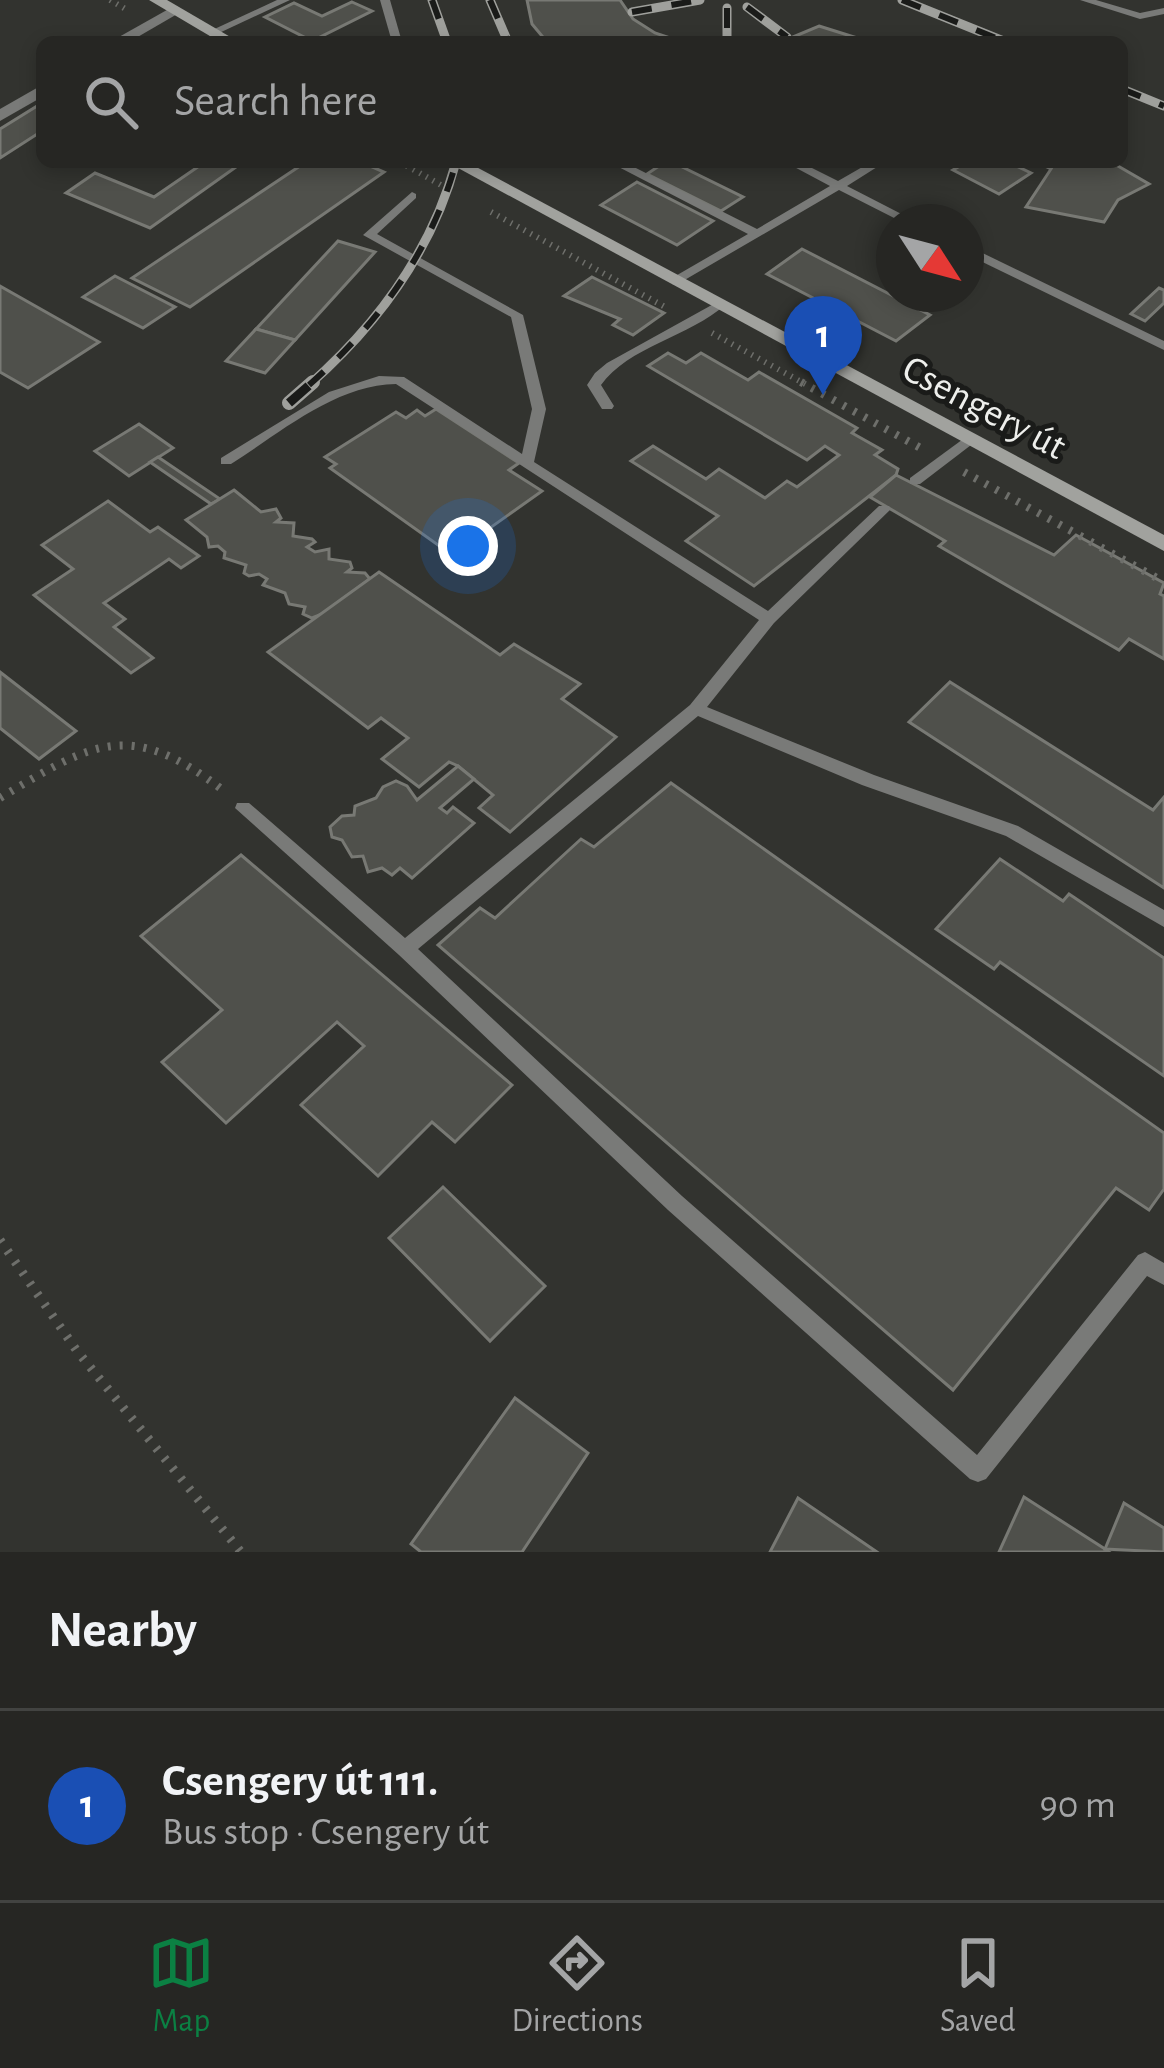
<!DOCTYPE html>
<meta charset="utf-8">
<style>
:root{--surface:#262623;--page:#323230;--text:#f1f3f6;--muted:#a4a5a6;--line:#424341;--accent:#0b8043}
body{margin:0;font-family:"Alegreya Sans",sans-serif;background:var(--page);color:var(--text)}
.compass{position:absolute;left:876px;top:204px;width:108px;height:108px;border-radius:50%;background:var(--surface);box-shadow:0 6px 18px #0003;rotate:126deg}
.you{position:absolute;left:468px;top:546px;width:42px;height:42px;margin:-30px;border:9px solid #fff;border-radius:50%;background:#1a73e8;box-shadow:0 0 0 18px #1a73e833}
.badge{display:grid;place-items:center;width:78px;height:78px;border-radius:50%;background:var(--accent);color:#fff;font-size:39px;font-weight:700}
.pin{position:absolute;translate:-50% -99px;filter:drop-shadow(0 3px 6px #0008)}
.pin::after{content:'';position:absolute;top:63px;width:42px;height:36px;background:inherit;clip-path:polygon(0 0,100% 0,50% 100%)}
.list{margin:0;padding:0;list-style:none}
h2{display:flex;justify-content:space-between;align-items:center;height:156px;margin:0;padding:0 48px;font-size:51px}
h2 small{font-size:39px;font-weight:400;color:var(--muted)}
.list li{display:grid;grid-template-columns:78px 1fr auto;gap:36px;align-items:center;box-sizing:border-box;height:192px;padding:0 48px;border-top:3px solid var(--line)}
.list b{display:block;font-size:45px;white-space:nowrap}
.list p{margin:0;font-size:39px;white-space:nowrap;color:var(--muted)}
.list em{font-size:39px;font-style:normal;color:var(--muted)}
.icon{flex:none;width:66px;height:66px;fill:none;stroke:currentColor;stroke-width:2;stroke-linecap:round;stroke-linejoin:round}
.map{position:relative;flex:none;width:1164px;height:1552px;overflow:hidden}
.search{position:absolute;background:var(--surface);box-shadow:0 6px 18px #0003;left:36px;right:36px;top:36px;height:132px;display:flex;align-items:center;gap:30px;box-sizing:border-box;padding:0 42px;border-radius:18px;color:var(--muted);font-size:45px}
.sheet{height:348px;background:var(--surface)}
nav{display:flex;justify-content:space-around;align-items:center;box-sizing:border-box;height:168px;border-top:3px solid var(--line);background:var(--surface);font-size:33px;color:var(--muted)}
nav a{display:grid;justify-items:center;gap:6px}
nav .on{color:var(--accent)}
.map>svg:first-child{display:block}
</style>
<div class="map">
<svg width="1164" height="1552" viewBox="0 0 1164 1552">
<rect width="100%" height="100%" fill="#32332f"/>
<!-- building -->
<g fill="#4f504b" stroke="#787974" stroke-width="3">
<polygon points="527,0 620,0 633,19 655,33 682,42 547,42 532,24"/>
<polygon points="352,2 372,11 312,41 265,17 294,3 322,16"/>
<polygon points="819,26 870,42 781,42"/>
<polygon points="42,103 42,131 0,158 0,129"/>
<polygon points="205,162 243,162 150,228 66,193 95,173 154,197"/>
<polygon points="306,162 361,162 384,172 190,307 132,278"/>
<polygon points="665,162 672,162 743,197 721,211 647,174"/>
<polygon points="967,162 1008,162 1031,173 999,194 953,170"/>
<polygon points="1036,162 1111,162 1149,184 1118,200 1104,222 1026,207 1051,169"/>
<polygon points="637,182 713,221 677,245 601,205"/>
<polygon points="338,241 375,252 295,340 256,329"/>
<polygon points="802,249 930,315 896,341 767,274"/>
<polygon points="115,276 175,307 143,328 83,297"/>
<polygon points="592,277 664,313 633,335 613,325 620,319 564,296"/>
<polygon points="0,286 99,342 28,388 0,372"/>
<polygon points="1159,288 1164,290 1164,303 1145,321 1131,314"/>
<polygon points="256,329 295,340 265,373 226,361"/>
<polygon points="668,353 686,363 701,353 748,380 759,372 857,428 852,433 882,450 875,455 898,469 896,475 754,586 686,541 718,516 631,461 653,446 706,479 719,469 765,498 787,481 797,487 839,455 825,446 807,460 648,366"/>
<polygon points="436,409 519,463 509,470 542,491 452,555 330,468 336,464 325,457 396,412 406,418 417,410 425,416"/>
<polygon points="139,424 173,448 129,476 95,451"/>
<polygon points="158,457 220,499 211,504 150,462"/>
<polygon points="896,475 1054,555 1076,535 1164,583 1160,594 1164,596 1164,659 1129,639 1119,650 939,546 945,541 870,497"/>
<polygon points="234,490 261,512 276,509 281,518 276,522 294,523 293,536 312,539 315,542 307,547 315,552 329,549 329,559 350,562 352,568 347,572 365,573 370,579 322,614 312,618 303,614 305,607 289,604 285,593 263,585 267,579 259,574 249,576 244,573 246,565 224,558 225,552 218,546 209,547 207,537 186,520"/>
<polygon points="108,501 150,532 158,527 199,556 181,568 169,559 104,603 125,619 114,627 153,658 131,673 34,595 73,569 42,545"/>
<polygon points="379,572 500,655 514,644 580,684 562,699 616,737 510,832 479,808 493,795 458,766 449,762 419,787 382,759 408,738 381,718 368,728 268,652"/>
<polygon points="0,672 76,731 39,759 0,728"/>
<polygon points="950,682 1153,810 1164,797 1164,888 909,722"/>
<polygon points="458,766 474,779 440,808 447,813 453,807 474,823 412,878 400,868 392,875 382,868 368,872 363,856 352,857 342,840 332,837 330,827 342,816 354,815 355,806 376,798 383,787 396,781 407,786 417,800"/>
<polygon points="671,783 1164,1133 1164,1189 1149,1210 1116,1188 953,1390 438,945 480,908 495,918 581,839 594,847"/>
<polygon points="241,855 512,1085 455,1142 432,1122 378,1176 301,1105 364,1046 337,1022 226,1123 162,1062 222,1010 141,936"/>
<polygon points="1000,859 1063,901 1069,894 1164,958 1164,1076 1000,962 994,969 936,929"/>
<polygon points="443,1187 545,1286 490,1341 389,1238"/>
<polygon points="515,1398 588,1453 522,1552 421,1552 411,1544"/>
<polygon points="1024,1497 1105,1549 1109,1552 999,1552"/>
<polygon points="798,1498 877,1552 770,1552"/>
<polygon points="1124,1503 1164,1528 1164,1552 1105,1549"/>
</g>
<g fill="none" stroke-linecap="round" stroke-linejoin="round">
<!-- path-far2 -->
<g stroke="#6e6f6b" stroke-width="6" stroke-dasharray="1.5 6" stroke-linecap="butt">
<polyline points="110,0 129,11"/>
<polyline points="400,162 441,185"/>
<polyline points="491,212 667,308"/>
<polyline points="712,333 807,385"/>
</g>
<!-- path-far1 -->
<g stroke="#6e6f6b" stroke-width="8" stroke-dasharray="3 9" stroke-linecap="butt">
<polyline points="801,382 924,450"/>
<polyline points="964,472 1164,582"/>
<path d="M0 798C93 742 130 718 224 791"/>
</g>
<!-- path -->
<polyline stroke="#6e6f6b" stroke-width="9" stroke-dasharray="3 10" stroke-linecap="butt" points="0,1240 77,1351 241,1552"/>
<!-- lane -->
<g fill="#797a78" fill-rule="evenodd">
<polygon points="277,0 290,0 217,34 208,32"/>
<polygon points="380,0 390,0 402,42 392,42"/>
<polygon points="1080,0 1096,0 1140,13 1164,8 1164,14 1140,19"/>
<polygon points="609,162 624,162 757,229 830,186 785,162 800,162 838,181 871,162 885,162 847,186 917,222 902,222 839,190 676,285 672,284 672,278 748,234"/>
<path d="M412 192 416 194V198L377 234 523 315 546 409 534 462 768 611 879 506H889L891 509 774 623 707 707 874 775 1018 826 1164 910V927L1006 836 862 785 698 716 418 949 682 1196 977 1455 1138 1255 1145 1252 1164 1263V1285L1147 1276 986 1479 978 1482 970 1479 668 1210 399 955 235 808 237 803H249L405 938 690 705 759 620 396 384C335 385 280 433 231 464H221V458L329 392 379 376 404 377 522 454 532 409 511 317 363 235Z"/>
<polygon points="966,245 1164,341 1164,350 966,254"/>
<path d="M719 301 725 305C690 336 628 347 601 385L614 406 612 409H602L587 385 595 373 607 363Z"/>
<polygon points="970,434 977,439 975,442 920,484 910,484 910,478"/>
</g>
<!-- street -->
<g fill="#797a78" fill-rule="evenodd">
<polygon points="174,6 181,10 179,13 129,42 110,42"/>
<polygon points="42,85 42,97 0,121 0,109"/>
</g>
<!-- secondary -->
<g fill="#a1a29e" fill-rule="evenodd">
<polygon points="149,0 167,0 239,42 220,42"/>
<polygon points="447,162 467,162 1164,535 1164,551"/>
</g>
<!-- rail-far1 casing -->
<g stroke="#9fa09c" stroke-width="9">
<g id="rail-far1">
<polyline points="432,0 447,42"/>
<polyline points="490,0 508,42"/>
<polyline points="902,0 1006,42"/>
<polyline points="747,7 787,37"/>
<polyline points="727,8 727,42"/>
<polyline points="632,12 700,0"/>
<polyline points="1122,89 1164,106"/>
<path d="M309 385C377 325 432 251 456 162"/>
</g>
</g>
<!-- rail casing -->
<g stroke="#9fa09c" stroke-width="14">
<polyline id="rail" points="289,403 313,382"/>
</g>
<!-- rail-far1 -->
<use href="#rail-far1" stroke="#1a1b19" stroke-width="6" stroke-dasharray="20" stroke-linecap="butt"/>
<!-- rail -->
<use href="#rail" stroke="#1a1b19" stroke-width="9" stroke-dasharray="26" stroke-linecap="butt"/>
</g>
<g text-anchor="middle" stroke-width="10" stroke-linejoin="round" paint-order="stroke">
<!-- far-street labels -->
<g font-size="39" fill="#eeefec" stroke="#1a1b19">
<text transform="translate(985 406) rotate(28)" y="14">Csengery út</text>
</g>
</g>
</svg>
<svg class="compass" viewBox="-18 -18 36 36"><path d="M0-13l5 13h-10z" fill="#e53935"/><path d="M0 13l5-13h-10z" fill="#a4a5a6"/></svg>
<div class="you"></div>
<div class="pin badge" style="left:823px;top:395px;background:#1a4fb4">1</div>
<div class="search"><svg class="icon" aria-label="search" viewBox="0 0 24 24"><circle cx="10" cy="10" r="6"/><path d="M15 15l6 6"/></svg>Search here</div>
</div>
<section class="sheet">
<h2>Nearby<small></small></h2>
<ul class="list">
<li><span class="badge" style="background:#1a4fb4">1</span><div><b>Csengery út 111.</b><p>Bus stop · Csengery út</p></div><em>90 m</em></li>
</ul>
</section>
<nav>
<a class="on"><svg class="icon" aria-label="map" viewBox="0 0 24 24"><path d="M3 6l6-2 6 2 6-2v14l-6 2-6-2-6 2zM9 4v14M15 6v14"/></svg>Map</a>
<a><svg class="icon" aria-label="directions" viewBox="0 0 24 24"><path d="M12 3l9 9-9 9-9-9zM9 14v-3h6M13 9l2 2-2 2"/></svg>Directions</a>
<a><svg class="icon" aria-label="saved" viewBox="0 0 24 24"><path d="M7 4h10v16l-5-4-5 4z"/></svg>Saved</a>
</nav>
